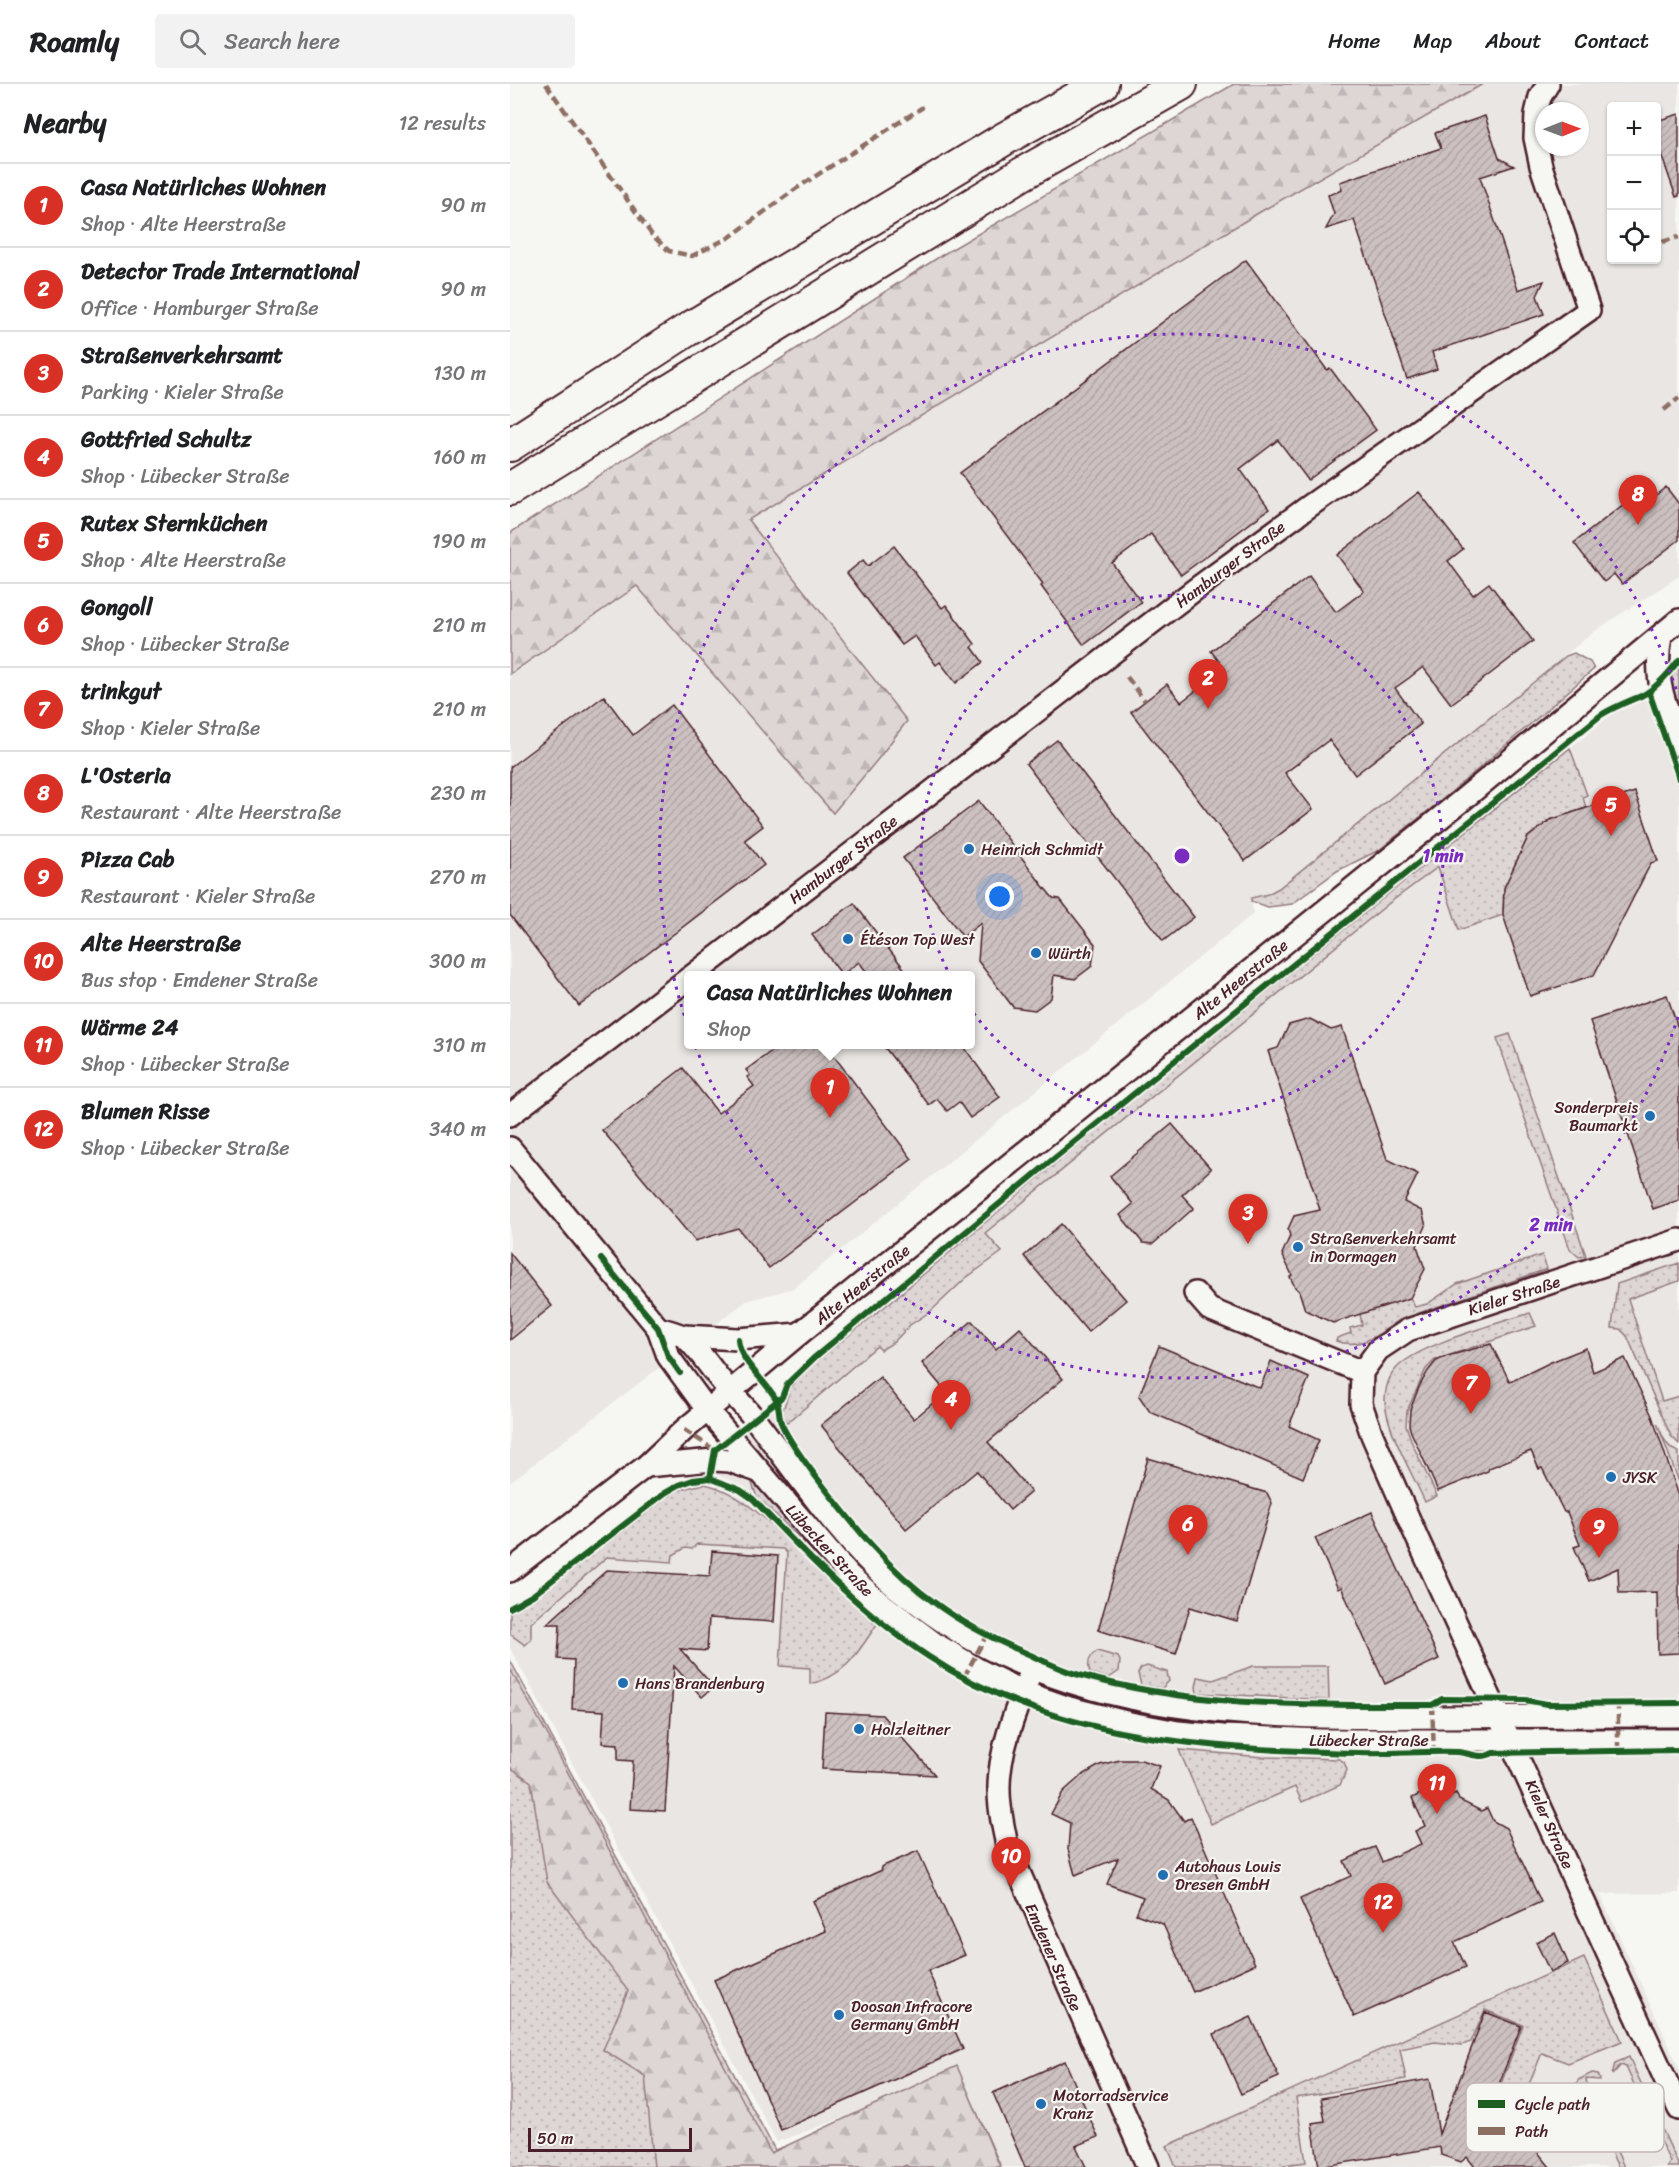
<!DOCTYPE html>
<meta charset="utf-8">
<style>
:root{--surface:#fff;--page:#f2f2f2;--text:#202124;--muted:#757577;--line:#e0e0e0;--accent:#d93025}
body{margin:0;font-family:Sriracha,sans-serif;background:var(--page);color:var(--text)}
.controls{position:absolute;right:18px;top:18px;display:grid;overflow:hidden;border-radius:6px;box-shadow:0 2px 4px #0004}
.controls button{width:54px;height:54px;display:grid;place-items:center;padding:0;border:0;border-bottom:2px solid var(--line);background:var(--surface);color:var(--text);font:30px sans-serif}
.compass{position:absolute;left:1025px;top:18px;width:54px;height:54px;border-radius:50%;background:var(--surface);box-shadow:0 2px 4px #0004;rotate:89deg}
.scale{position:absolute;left:18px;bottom:15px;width:164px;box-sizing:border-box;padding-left:6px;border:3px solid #4a1f2b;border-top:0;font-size:16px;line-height:21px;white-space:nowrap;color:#4a1f2b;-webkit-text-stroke:4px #f6f6f2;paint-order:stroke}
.you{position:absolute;left:490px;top:813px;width:21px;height:21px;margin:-15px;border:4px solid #fff;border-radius:50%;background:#1a73e8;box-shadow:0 0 0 9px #1a73e833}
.badge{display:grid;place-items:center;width:39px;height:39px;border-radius:50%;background:var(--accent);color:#fff;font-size:20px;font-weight:700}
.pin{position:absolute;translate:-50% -50px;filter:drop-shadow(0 2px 3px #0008)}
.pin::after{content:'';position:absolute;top:32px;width:21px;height:18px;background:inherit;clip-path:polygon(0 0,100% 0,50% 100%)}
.popup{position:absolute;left:174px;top:887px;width:291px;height:78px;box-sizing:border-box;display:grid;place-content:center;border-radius:6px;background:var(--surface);filter:drop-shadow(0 2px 4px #0005);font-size:20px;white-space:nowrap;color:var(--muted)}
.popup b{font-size:22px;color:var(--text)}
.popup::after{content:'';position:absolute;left:50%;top:100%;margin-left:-12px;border:12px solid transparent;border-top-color:var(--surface)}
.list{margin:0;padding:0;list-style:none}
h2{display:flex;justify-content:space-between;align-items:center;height:78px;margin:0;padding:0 24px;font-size:26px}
h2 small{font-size:20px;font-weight:400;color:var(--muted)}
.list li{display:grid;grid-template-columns:39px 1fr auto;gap:18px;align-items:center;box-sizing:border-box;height:84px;padding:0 24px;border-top:2px solid var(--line)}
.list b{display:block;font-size:22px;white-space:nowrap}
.list p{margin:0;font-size:20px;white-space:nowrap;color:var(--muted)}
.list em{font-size:20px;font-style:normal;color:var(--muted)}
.icon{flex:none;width:33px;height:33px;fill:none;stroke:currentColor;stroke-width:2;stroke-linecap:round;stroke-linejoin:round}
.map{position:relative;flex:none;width:1169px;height:2083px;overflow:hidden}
header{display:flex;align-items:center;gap:36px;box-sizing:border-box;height:84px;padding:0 30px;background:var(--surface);border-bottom:2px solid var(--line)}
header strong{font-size:28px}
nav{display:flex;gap:33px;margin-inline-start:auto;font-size:21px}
.search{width:420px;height:54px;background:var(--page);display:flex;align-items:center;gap:15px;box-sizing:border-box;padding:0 21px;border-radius:6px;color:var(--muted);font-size:22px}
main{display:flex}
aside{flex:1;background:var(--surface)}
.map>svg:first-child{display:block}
</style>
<header>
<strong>Roamly</strong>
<div class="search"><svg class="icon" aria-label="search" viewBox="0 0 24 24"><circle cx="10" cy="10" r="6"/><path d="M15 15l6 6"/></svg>Search here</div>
<nav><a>Home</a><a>Map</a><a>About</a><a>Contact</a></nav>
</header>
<main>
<aside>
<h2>Nearby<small>12 results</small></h2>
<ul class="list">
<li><span class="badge">1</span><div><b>Casa Natürliches Wohnen</b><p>Shop · Alte Heerstraße</p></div><em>90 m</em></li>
<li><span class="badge">2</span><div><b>Detector Trade International</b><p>Office · Hamburger Straße</p></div><em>90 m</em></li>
<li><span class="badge">3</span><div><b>Straßenverkehrsamt</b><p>Parking · Kieler Straße</p></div><em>130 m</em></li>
<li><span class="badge">4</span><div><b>Gottfried Schultz</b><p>Shop · Lübecker Straße</p></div><em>160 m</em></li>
<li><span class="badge">5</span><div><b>Rutex Sternküchen</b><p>Shop · Alte Heerstraße</p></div><em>190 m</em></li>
<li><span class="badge">6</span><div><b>Gongoll</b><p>Shop · Lübecker Straße</p></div><em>210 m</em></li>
<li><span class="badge">7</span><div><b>trinkgut</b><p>Shop · Kieler Straße</p></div><em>210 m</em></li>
<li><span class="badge">8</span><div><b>L'Osteria</b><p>Restaurant · Alte Heerstraße</p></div><em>230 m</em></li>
<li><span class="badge">9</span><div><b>Pizza Cab</b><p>Restaurant · Kieler Straße</p></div><em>270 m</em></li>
<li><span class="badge">10</span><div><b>Alte Heerstraße</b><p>Bus stop · Emdener Straße</p></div><em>300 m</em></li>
<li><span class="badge">11</span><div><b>Wärme 24</b><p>Shop · Lübecker Straße</p></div><em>310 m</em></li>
<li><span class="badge">12</span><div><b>Blumen Risse</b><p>Shop · Lübecker Straße</p></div><em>340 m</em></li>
</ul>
</aside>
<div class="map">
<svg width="1169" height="2083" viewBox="0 0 1169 2083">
<defs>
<pattern id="grass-dots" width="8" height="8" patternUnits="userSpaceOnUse" patternTransform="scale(1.5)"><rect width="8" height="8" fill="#ddd6d5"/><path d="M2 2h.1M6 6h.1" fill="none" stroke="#bfb7b7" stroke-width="1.8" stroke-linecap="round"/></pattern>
<pattern id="forest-firs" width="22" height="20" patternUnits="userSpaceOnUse" patternTransform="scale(1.5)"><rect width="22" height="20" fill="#ddd6d5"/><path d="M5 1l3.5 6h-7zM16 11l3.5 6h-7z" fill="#bfb7b7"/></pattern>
<pattern id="building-hatch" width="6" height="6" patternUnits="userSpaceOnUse" patternTransform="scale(1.5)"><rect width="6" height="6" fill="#ccc1c0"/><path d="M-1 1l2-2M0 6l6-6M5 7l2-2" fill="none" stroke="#b1a5a5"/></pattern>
</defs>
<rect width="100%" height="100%" fill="#f6f6f2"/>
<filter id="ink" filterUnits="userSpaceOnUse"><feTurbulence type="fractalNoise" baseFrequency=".0167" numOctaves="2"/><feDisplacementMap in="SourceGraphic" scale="12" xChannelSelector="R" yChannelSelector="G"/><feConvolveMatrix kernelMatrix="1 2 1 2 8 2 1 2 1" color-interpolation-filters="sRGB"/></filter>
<g filter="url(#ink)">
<!-- built -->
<g fill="#e9e6e3" fill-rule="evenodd">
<path d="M973 0H1169V492L1086 546 769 804 758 810 741 814 743 830 284 1204 236 1217 0 1398V590L127 502 323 728 368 675 397 637 237 436 750 128ZM1102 22H1146V176H1102ZM1034 27H1070V63H1034ZM179 892H461V960H179Z"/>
<polygon points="1169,596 1169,1809 1090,1810 1169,1984 1169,2083 492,2083 451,1990 267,2058 0,1564 0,1546 276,1314 293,1288 835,845 1105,628 1136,616"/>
</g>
<!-- grass -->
<g fill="url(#grass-dots)" stroke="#947a80" stroke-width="1.5">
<polygon points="1064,569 1080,578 1084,585 945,705 869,766 827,787 782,820 758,823 741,817 741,814 758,810 769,804 1056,572"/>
<polygon points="1169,583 1169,643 1155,600"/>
<polygon points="1060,664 1077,711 1073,713 1076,724 1040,736 1018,753 994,804 993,831 949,846 928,783 878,820 475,1149 492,1168 456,1194 421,1227 400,1241 384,1258 371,1266 367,1262 277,1339 272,1329 280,1305 294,1287 378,1220 603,1031"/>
<polygon points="1000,950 1076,1172 1069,1173 1060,1165 987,954"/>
<path d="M1032 1171 1037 1185 889 1236C869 1250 851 1266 826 1257L827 1254 841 1249 840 1244 852 1241 850 1230 900 1214 905 1223 917 1220 947 1200Z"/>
<polygon points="1169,1179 1169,1197 1118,1215 1152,1317 1169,1312 1169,1360 1161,1352 1117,1252 1110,1245 1102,1244 1107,1200"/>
<path d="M1020 1229 1026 1242 925 1276 916 1285 897 1327 896 1341 902 1359 927 1412 915 1418C903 1391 881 1354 876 1325 873 1313 877 1295 885 1286 905 1261 987 1240 1020 1229Z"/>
<path d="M1147 1339C1152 1350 1156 1365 1169 1368V1398Z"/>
<polygon points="244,1398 254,1407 323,1486 247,1413 242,1399"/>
<path d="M194 1400C238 1408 281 1461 312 1491 330 1508 349 1524 367 1540 348 1568 336 1592 300 1600V1584L270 1582 277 1469 273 1465 187 1460 182 1465 175 1464 163 1471 162 1478 97 1473 21 1539V1556L15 1561 0 1550V1529L61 1487 157 1413 168 1406Z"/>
<path d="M587 1567 608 1573 610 1577 609 1587 599 1594 580 1589C577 1580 578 1573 587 1567Z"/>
<polygon points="0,1576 265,2066 453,1997 491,2083 0,2083"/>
<polygon points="637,1582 657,1588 659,1597 652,1604 631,1601 628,1589 631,1584"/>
<polygon points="743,1582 818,1582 819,1616 687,1609 686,1603 688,1593 703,1596"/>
<polygon points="669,1666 753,1673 829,1675 834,1678 837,1686 830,1701 792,1718 785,1703 701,1740"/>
<polygon points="1074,1874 1112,1957 1058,1979 1032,1969 1015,2010 981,2027 1013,1941 975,1926 961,1958 952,1961 925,1958 890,1965 896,1995 786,2014 796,2078 774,2081 774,2083 666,2083 657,2062"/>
<polygon points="1119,1973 1169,2082 1169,2083 1157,2083 1160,2078 1116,1983 1111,1981 1102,1991 1105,1979"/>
<polygon points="1082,1989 1088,1990 1090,1996 1076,1995 1077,2001 1114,2083 1108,2083 1079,2020 1063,2020 1061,2013 1068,1996"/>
</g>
<!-- forest -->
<g fill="url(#forest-firs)" stroke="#947a80" stroke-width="1.5">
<polygon points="724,0 973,0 750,128 238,436 397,637 368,675 323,729 127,502 0,590 0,449 432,171"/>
<polygon points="0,1585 40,1655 261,2069 447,1982 490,2083 399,2083 396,2081 392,2083 144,2083 135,1992 93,1966 118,1907 37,1798 21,1698 0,1683"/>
</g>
<!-- building -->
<g fill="url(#building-hatch)" stroke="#4a1f2b" stroke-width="1.5">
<polygon points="1169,30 1169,112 1166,113 1146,55 1146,37"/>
<polygon points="975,32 989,74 1004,82 970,93 1008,206 1034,197 1027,212 1034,230 922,268 927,285 897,295 844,136 816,145 824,130 818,111 832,106 830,98 931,64 925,49"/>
<polygon points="736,176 817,286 820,284 866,346 798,396 768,356 730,385 759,425 671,491 641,450 602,479 631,518 574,561 531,502 533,500 450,389"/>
<polygon points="1156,403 1169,420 1169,456 1112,500 1104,490 1094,498 1064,459 1119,416 1127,426"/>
<polygon points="909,408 953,465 938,477 963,511 979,499 1023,557 941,620 913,583 899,594 885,604 911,640 845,691 819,656 775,689 803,725 735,777 621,628 657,600 671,618 715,585 701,567 799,492 826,528 854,507 827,471"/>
<polygon points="384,462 432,524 436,521 465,560 462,563 473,578 446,599 430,578 426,581 405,552 392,561 337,489 353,476 358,482"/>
<polygon points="94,612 123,651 162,621 253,742 235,756 254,781 69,922 0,831 0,683"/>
<polygon points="547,656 684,833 653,857 516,680"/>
<polygon points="1125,708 1148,777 1141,779 1084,891 1020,912 993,831 994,804 1018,753 1040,736"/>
<polygon points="469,717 533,802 543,814 550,815 585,860 582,882 565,895 544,891 541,914 525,926 503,923 468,877 471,839 453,853 393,774"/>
<polygon points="344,819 374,859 399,891 359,891 349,878 332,891 302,851"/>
<polygon points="1157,911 1169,947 1169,1116 1143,1125 1080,937"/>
<polygon points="800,935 821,946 832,943 877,1075 908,1090 894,1118 912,1127 916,1142 907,1162 915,1185 900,1214 823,1239 795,1226 789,1207 785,1203 780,1193 782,1191 772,1170 780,1152 778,1145 784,1132 810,1126 758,967 768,964 779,941"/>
<polygon points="271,960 315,960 402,1075 259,1184 228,1144 185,1157 92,1046 173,984 208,1029 244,1002 237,993 240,991 236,986"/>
<polygon points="372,960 452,960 490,1013 460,1034 449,1018 437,1027 427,1015 419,1021"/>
<polygon points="662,1040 701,1085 672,1111 684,1124 643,1160 633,1159 610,1131 623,1120 600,1092"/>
<polygon points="551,1140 616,1216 578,1248 514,1172"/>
<polygon points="0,1169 42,1222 0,1256"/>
<polygon points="462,1237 486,1265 510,1244 553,1295 478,1358 521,1408 500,1426 467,1387 396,1445 311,1341 370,1293 404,1335 436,1308 412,1279"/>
<polygon points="981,1260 1000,1298 1041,1278 1076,1264 1083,1288 1115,1274 1142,1332 1169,1412 1169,1569 1148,1570 1147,1508 1109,1509 1108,1484 1079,1497 1064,1463 1070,1461 1057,1428 1054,1428 1032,1384 1029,1385 1021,1367 979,1384 978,1387 928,1407 901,1348 899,1341 900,1326 909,1303 918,1287 926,1277 938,1272"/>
<polygon points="649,1262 750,1304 761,1277 799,1294 779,1342 809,1356 793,1394 640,1328 629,1312"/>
<polygon points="638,1374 757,1409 762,1419 727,1537 680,1523 666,1570 588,1546"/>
<polygon points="862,1428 929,1575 875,1600 831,1503 828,1505 805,1454"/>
<polygon points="202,1467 268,1472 264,1538 199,1534 197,1567 170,1565 204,1603 192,1613 164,1582 155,1727 120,1725 123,1677 108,1676 108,1660 92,1659 94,1627 62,1625 64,1576 48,1575 50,1540 37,1540 97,1486 200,1492"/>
<polygon points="315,1628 372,1631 425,1691 312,1685"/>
<polygon points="610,1676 631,1676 650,1682 641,1705 659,1716 674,1737 681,1733 745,1880 683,1908 653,1840 626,1830 633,1813 597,1800 608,1774 565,1791 558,1765 560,1739 541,1730 553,1708 571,1692 590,1681"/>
<polygon points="920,1705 936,1713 946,1709 949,1716 971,1727 977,1724 983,1737 996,1744 1031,1818 944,1858 956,1883 844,1933 790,1815 841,1792 834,1777 857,1766 865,1763 872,1778 911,1760 905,1747 915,1742 902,1714"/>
<polygon points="408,1767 455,1871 418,1887 453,1965 271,2046 204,1896 316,1847 303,1817 372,1786 371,1783"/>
<polygon points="1045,1849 1058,1879 1040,1888 1026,1858"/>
<polygon points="975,1928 1011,1942 965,2064 1000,2034 1040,2083 965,2083 957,2073 951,2078 931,2071 930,2063 809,2083 802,2039 815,2037 811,2014 920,1995 929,2050"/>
<polygon points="741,1933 769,1993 731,2010 704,1950"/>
<polygon points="555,1977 588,2053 566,2062 576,2083 515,2083 483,2009"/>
</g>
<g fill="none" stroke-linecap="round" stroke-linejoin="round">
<!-- minor casing -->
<g stroke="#4a1f2b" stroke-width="26">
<g id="minor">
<path d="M1151 552C1143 597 1155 618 1169 660"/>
<polyline points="182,892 683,507 798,423 1079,226 1031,82 1025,54 1026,30 1030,13 1038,0"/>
<polyline points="0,1031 179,894"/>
<polyline points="0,1064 148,1244 158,1272 198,1327 339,1491 367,1516 424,1559 469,1586 513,1608 559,1624 620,1639 668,1648 713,1652 811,1656 1169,1656"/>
<polyline points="1169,1156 898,1246 868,1266 852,1288 851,1320 862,1351 908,1456 1169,2025"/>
<polyline points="685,1209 699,1225 852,1288"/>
<path d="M148 1244C157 1247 169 1249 176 1254 190 1267 201 1285 213 1299 225 1313 237 1325 248 1339 291 1395 330 1454 383 1501 392 1509 402 1515 411 1522 562 1637 753 1635 934 1633 1012 1632 1091 1632 1169 1632"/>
<polyline points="174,1252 228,1255 289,1250"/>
<polyline points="136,1382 204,1376 220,1377 248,1387"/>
<polyline points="0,1487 136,1382 174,1346 289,1250 951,717 1169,536"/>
<path d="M518 1595C505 1627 488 1671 489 1706 489 1725 493 1743 497 1761L638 2083"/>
</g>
</g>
<!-- highway casing -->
<g stroke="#4a1f2b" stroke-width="36">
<g id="highway">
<polyline points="0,361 177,246 494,55 592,0"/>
<polyline points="0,405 512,90 671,0"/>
</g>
</g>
<!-- minor -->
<use href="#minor" stroke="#f6f6f2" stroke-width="21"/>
<!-- highway -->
<use href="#highway" stroke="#f6f6f2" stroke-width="32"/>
<!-- quiet -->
<g stroke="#8d6e63" stroke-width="4.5" stroke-dasharray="9 4.5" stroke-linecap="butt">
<polyline points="36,0 142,151 159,167 182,172 220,153 287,104 413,23"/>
<polyline points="1152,158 1169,153"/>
<polyline points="1154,326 1169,314"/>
<polyline points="617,593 635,617"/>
<polyline points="174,1346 205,1366"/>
<polyline points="454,1593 476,1552"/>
<polyline points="922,1621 924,1668"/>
<polyline points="1108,1667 1108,1619"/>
</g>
<!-- cycleway casing -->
<g stroke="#f6f6f2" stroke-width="10">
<g id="cycleway">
<polyline points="1139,608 1169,694"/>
<polyline points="91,1175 148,1244 158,1272 170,1289"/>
<path d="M228 1255C230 1279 254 1294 266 1315 270 1323 268 1333 272 1341 281 1360 295 1378 307 1394 342 1439 378 1486 425 1519 453 1540 483 1555 516 1569 532 1576 549 1585 566 1590 684 1624 800 1621 922 1621L932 1615 1015 1616 1037 1620 1169 1619"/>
<path d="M200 1394 205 1366 272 1313 277 1300 305 1273 541 1077 1091 631C1104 623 1117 618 1131 612 1146 605 1159 589 1169 576"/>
<path d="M0 1524 23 1511 155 1409 169 1401 183 1396 200 1394 230 1406 243 1415C297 1472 353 1530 419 1573 546 1657 701 1665 848 1669 881 1670 915 1667 948 1668 960 1669 971 1676 983 1669L1169 1666"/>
</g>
</g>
<!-- cycleway -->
<use href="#cycleway" stroke="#1b5e20" stroke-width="6"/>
</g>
</g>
<!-- distance rings -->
<g fill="none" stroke="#7b2cbf" stroke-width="3" stroke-dasharray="3 6">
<circle cx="672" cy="772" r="261"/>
<path d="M1168 933A522 522 0 1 1 1168 611"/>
</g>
<!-- markers -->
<g fill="#1f6fb2" stroke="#f6f6f2" stroke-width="2">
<circle cx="459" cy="765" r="6"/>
<circle cx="338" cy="855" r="6"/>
<circle cx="526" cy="869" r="6"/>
<circle cx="1140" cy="1032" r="6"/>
<circle cx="788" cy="1163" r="6"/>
<circle cx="1101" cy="1393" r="6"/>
<circle cx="113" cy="1599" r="6"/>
<circle cx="349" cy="1645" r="6"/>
<circle cx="653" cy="1791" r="6"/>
<circle cx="329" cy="1931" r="6"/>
<circle cx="531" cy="2020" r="6"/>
</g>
<g text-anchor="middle" stroke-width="4.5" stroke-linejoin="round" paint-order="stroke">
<!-- street labels -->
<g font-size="16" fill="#4a1f2b" stroke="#f6f6f2">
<text transform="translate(720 480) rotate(-37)" y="6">Hamburger Straße</text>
<text transform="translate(333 775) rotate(-38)" y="6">Hamburger Straße</text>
<text transform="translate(730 895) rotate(-39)" y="6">Alte Heerstraße</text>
<text transform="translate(352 1200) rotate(-39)" y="6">Alte Heerstraße</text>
<text transform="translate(1004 1211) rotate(-18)" y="6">Kieler Straße</text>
<text transform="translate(320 1466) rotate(47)" y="6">Lübecker Straße</text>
<text x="859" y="1662">Lübecker Straße</text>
<text transform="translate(1040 1740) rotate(66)" y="6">Kieler Straße</text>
<text transform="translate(544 1873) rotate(66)" y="6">Emdener Straße</text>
</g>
<!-- poi labels -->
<g font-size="16" fill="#4a1f2b" stroke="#f6f6f2" text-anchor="start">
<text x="471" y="771">Heinrich Schmidt</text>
<text x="350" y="861">Étéson Top West</text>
<text x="538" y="875">Würth</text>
<text x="1128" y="1029" text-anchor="end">Sonderpreis<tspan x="1128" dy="18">Baumarkt</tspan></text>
<text x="800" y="1160">Straßenverkehrsamt<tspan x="800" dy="18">in Dormagen</tspan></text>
<text x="1113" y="1399">JYSK</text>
<text x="125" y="1605">Hans Brandenburg</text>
<text x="361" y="1651">Holzleitner</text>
<text x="665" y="1788">Autohaus Louis<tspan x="665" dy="18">Dresen GmbH</tspan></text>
<text x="341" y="1928">Doosan Infracore<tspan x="341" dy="18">Germany GmbH</tspan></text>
<text x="543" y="2017">Motorradservice<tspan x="543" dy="18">Kranz</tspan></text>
</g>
</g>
<!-- legend -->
<rect x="956" y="1999" width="198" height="69" rx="9" fill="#f6f6f2" stroke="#c2b6b6" stroke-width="1.5"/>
<rect x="968" y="2016" width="27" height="8" fill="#1b5e20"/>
<rect x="968" y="2043" width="27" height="8" fill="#8d6e63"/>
<g font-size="16" fill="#4a1f2b">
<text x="1005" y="2026">Cycle path</text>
<text x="1005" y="2053">Path</text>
</g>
<circle cx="672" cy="772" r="9" fill="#7b2cbf" stroke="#f6f6f2" stroke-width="3"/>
<g font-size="18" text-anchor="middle" font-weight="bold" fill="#7b2cbf" stroke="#f6f6f2" stroke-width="4.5" stroke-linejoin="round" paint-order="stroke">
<text x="933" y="778">1 min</text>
<text x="1041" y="1147">2 min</text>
</g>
</svg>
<div class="controls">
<button>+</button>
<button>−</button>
<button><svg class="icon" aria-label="locate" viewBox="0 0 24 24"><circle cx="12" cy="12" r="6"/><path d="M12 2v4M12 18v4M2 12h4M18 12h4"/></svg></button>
</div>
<svg class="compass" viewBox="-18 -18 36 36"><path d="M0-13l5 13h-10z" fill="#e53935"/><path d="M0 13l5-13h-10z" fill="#757577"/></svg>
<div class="scale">50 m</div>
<div class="you"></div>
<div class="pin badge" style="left:320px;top:1034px">1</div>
<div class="popup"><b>Casa Natürliches Wohnen</b>Shop</div>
<div class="pin badge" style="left:698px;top:625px">2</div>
<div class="pin badge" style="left:738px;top:1160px">3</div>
<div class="pin badge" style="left:441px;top:1346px">4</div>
<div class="pin badge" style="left:1101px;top:752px">5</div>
<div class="pin badge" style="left:678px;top:1471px">6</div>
<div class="pin badge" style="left:961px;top:1330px">7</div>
<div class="pin badge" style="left:1128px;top:441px">8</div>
<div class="pin badge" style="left:1089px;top:1474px">9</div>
<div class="pin badge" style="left:501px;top:1803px">10</div>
<div class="pin badge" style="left:927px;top:1730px">11</div>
<div class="pin badge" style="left:873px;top:1849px">12</div>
</div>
</main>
